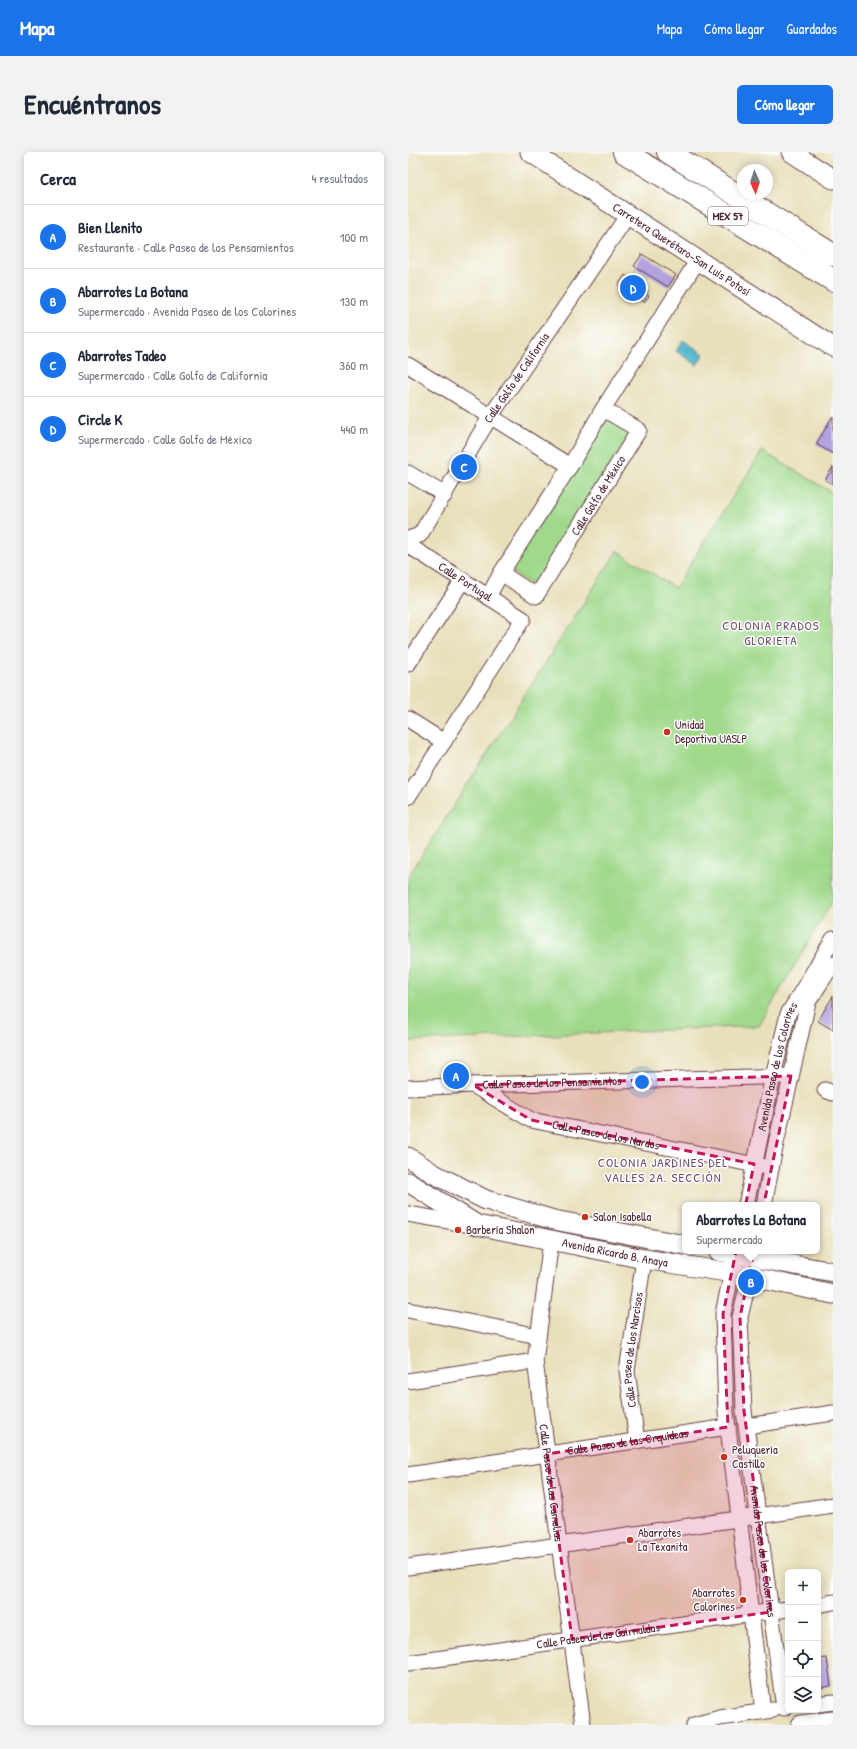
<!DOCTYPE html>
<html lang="es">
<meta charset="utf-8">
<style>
:root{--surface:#fff;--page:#f2f2f3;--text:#1f2937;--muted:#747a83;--line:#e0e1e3;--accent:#1a73e8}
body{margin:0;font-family:"Patrick Hand",sans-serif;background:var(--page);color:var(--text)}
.controls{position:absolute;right:12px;bottom:12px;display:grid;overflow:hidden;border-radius:6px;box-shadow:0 2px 10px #0003}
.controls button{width:36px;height:36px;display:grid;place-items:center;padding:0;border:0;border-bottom:1px solid var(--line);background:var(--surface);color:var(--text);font:20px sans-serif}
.compass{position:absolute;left:329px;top:12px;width:36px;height:36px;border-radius:50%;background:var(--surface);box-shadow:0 2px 10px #0003;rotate:177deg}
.you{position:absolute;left:234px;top:930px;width:14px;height:14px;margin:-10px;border:3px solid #fff;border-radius:50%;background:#1a73e8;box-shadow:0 0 0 6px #1a73e833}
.badge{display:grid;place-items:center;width:26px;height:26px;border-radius:50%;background:var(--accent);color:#fff;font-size:13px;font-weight:700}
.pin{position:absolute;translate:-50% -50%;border:2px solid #fff;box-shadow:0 1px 4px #0006}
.popup{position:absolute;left:274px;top:1050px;width:138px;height:52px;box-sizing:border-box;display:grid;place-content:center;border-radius:6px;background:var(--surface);filter:drop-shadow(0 1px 3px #0005);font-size:13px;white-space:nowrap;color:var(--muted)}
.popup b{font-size:15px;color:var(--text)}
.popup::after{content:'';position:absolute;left:50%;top:100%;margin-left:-8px;border:8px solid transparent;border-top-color:var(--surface)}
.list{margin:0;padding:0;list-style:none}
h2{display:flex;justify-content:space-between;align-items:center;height:52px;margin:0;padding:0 16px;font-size:17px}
h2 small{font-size:13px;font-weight:400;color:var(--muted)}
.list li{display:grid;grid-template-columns:26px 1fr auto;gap:12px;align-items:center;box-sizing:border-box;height:64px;padding:0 16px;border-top:1px solid var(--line)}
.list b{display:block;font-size:15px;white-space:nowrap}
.list p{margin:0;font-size:13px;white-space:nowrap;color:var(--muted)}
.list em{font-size:13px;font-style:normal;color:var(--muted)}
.icon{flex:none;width:22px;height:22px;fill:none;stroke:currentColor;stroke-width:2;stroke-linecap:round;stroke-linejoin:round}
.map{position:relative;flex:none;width:425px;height:1573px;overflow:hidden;border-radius:6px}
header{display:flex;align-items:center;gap:24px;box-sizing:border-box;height:56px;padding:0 20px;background:var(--accent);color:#fff}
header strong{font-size:19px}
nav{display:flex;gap:22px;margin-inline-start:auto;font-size:14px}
.intro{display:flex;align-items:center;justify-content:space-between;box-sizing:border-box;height:96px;padding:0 24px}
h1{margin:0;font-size:28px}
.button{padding:10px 18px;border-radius:6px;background:var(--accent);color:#fff;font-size:14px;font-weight:700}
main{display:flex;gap:24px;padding:0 24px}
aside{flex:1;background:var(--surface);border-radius:6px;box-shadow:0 2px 10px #0003}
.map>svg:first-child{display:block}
</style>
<header>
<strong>Mapa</strong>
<nav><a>Mapa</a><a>Cómo llegar</a><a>Guardados</a></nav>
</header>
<div class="intro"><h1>Encuéntranos</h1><a class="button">Cómo llegar</a></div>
<main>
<aside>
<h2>Cerca<small>4 resultados</small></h2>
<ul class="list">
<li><span class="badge">A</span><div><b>Bien Llenito</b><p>Restaurante · Calle Paseo de los Pensamientos</p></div><em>100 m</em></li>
<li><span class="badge">B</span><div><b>Abarrotes La Botana</b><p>Supermercado · Avenida Paseo de los Colorines</p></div><em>130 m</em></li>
<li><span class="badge">C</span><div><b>Abarrotes Tadeo</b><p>Supermercado · Calle Golfo de California</p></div><em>360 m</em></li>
<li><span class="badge">D</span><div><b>Circle K</b><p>Supermercado · Calle Golfo de México</p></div><em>440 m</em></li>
</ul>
</aside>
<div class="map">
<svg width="425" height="1573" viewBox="0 0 425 1573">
<rect width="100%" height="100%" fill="#fff"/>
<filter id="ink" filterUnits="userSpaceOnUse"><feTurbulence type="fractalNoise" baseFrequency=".025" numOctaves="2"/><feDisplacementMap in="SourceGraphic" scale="8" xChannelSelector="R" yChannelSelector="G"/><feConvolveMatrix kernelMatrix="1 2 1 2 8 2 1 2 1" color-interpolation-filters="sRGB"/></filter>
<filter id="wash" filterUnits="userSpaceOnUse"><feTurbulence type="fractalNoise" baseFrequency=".012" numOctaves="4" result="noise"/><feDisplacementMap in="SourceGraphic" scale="16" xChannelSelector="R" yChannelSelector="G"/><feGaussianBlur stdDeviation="0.9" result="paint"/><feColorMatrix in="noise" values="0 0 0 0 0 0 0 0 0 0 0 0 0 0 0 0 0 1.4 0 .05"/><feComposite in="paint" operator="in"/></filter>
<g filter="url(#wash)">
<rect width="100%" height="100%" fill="#e8e0bb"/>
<!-- green -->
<g fill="#a0d98c" stroke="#757c5c">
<polygon points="198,266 224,280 125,434 101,418"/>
<polygon points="354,299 425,341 425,748 351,874 0,889 0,725 209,399 267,436"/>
</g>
<!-- water -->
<polygon fill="#48b2c6" stroke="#496878" points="275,188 296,202 289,213 268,199"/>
<g id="blocks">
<!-- building -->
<g fill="#b2a2e0">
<polygon points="234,102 268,123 260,135 226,114"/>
<polygon points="217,123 240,139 238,142 241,144 236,150 210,133"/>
<polygon points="425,264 425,302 408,292"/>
<polygon points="425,315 425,332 417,328"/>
<polygon points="425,844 425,878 410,869"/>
<polygon points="419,1506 423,1534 410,1536 410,1507"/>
</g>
</g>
</g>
<g filter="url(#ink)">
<use href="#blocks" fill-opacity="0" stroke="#623c41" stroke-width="1"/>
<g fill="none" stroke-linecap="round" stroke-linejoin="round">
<!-- minor casing -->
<g stroke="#623c41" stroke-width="17">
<g id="minor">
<polyline points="0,213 162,314"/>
<polyline points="0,321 37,343"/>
<path id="s1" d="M0 387 12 383 82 265 220 63"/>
<path id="s2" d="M0 393 115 467 0 645"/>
<path id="s3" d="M93 421 128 444 231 278 195 257"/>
<polyline points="80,445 93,421 162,314 195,257 290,108"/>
<polyline points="0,512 55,428"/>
<polyline points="0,567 36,590"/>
<path id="s4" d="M65 933 123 968 363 1016"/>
<path id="s5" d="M0 936 65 933 383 924"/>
<polyline points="417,938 425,941"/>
<path id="s6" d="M338 1053 365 924 380 862 425 787"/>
<polyline points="356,1053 367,996 400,850 425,812"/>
<polyline points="0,1062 64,1073"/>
<path id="s7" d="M143 1089 127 1209 175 1573"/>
<polyline points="326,1110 315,1162 318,1260 355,1559"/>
<path id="s8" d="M344 1115 332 1165 336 1259 376 1556"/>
<polyline points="0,1158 130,1184"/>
<polyline points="0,1229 127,1209"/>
<polyline points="339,1274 425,1261"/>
<path id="s9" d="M229 1289 219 1219 236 1107"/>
<path id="s10" d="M0 1323 320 1275"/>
<polyline points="0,1415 425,1353"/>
<polyline points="410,1453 425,1450"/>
<path id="s11" d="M0 1511 380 1457"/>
<polyline points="410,1552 425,1550"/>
<polyline points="286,1573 312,1566 365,1558"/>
</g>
</g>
<!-- major casing -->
<g stroke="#623c41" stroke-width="21">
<g id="major">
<path id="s12" d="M122 0 425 195"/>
<polyline points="383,0 425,27"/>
<polyline points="0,1005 26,1022 78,1048 146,1068 277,1093"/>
<path id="s13" d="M0 1030 69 1073 236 1107 325 1121 425 1142"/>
<polyline points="310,1099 425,1120"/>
<polyline points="393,1573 425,1569"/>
</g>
</g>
<!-- highway casing -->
<g stroke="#623c41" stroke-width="24">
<g id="highway">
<polyline points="216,0 425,128"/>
<polyline points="260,0 425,103"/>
</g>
</g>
<!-- minor -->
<use href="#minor" stroke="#fff" stroke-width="15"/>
<!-- major -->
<use href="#major" stroke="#fff" stroke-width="19"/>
<!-- highway -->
<use href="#highway" stroke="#fff" stroke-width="22"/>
</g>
</g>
<!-- marked area -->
<path fill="#c2185b" fill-opacity="0.2" stroke="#c2185b" stroke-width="3" stroke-dasharray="8 5" stroke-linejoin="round" d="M383 924 332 1165 336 1259 363 1460 164 1487 139 1302 320 1275 315 1162 346 1012 123 968 65 933Z"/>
<!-- markers -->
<g fill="#c8321e" stroke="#fff" stroke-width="1.5">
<circle cx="259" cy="580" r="4"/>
<circle cx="177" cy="1065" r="4"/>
<circle cx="50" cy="1078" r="4"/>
<circle cx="316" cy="1305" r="4"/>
<circle cx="222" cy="1388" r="4"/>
<circle cx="335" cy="1448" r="4"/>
</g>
<g text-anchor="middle" stroke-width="3" stroke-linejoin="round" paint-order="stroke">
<!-- shield labels -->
<rect fill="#fff" stroke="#80626b" stroke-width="1" x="300" y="55" width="40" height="18" rx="3"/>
<g font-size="11" font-weight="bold" fill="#4a1f2b">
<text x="320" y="68">MEX 57</text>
</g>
<!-- street labels -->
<g font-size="12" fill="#4a1f2b" stroke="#fff">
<text dy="4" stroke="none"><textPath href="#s12" startOffset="180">Carretera Querétaro-San Luis Potosí</textPath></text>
<text dy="4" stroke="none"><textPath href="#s1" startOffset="197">Calle Golfo de California</textPath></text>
<text dy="4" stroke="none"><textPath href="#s3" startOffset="160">Calle Golfo de México</textPath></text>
<text dy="4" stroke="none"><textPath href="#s2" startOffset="68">Calle Portugal</textPath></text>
<text dy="4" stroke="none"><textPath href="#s6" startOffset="142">Avenida Paseo de los Colorines</textPath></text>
<text dy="4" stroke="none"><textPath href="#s5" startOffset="144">Calle Paseo de los Pensamientos</textPath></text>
<text dy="4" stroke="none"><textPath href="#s4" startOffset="144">Calle Paseo de los Nardos</textPath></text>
<text dy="4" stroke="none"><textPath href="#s13" startOffset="222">Avenida Ricardo B. Anaya</textPath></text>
<text dy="4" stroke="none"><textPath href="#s9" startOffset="92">Calle Paseo de los Narcisos</textPath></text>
<text dy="4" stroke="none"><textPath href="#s10" startOffset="222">Calle Paseo de las Orquídeas</textPath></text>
<text dy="4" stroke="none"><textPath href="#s7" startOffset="244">Calle Paseo de las Camelias</textPath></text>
<text dy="4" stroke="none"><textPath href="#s8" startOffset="287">Avenida Paseo de los Colorines</textPath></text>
<text dy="4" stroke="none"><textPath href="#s11" startOffset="192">Calle Paseo de las Guirnaldas</textPath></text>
</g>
<!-- poi labels -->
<g font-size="12" fill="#4a1f2b" stroke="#fff" text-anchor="start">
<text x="267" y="577">Unidad<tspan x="267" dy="14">Deportiva UASLP</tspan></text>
<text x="185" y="1069">Salon Isabella</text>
<text x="58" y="1082">Barbería Shalon</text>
<text x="324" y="1302">Peluquería<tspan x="324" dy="14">Castillo</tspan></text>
<text x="230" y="1385">Abarrotes<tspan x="230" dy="14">La Texanita</tspan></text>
<text x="327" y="1445" text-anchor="end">Abarrotes<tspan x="327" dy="14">Colorines</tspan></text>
</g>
<!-- neighbourhood labels -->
<g font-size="13" letter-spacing="1" fill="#6e4d6a" stroke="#fff">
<text x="363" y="478">COLONIA PRADOS<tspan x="363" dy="15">GLORIETA</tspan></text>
<text x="255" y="1015">COLONIA JARDINES DEL<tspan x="255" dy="15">VALLES 2A. SECCIÓN</tspan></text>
</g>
</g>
</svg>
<div class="controls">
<button>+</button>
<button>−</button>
<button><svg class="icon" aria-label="locate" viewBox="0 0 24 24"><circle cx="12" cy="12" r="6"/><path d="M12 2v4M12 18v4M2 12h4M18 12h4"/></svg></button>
<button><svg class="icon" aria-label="layers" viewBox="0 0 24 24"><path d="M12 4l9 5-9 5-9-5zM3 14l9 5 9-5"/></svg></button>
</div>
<svg class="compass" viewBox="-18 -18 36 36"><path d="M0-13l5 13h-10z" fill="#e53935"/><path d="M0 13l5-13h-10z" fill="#747a83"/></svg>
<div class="you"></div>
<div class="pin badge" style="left:48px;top:924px">A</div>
<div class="pin badge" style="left:343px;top:1130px">B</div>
<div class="popup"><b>Abarrotes La Botana</b>Supermercado</div>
<div class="pin badge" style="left:56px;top:315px">C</div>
<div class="pin badge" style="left:225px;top:136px">D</div>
</div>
</main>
